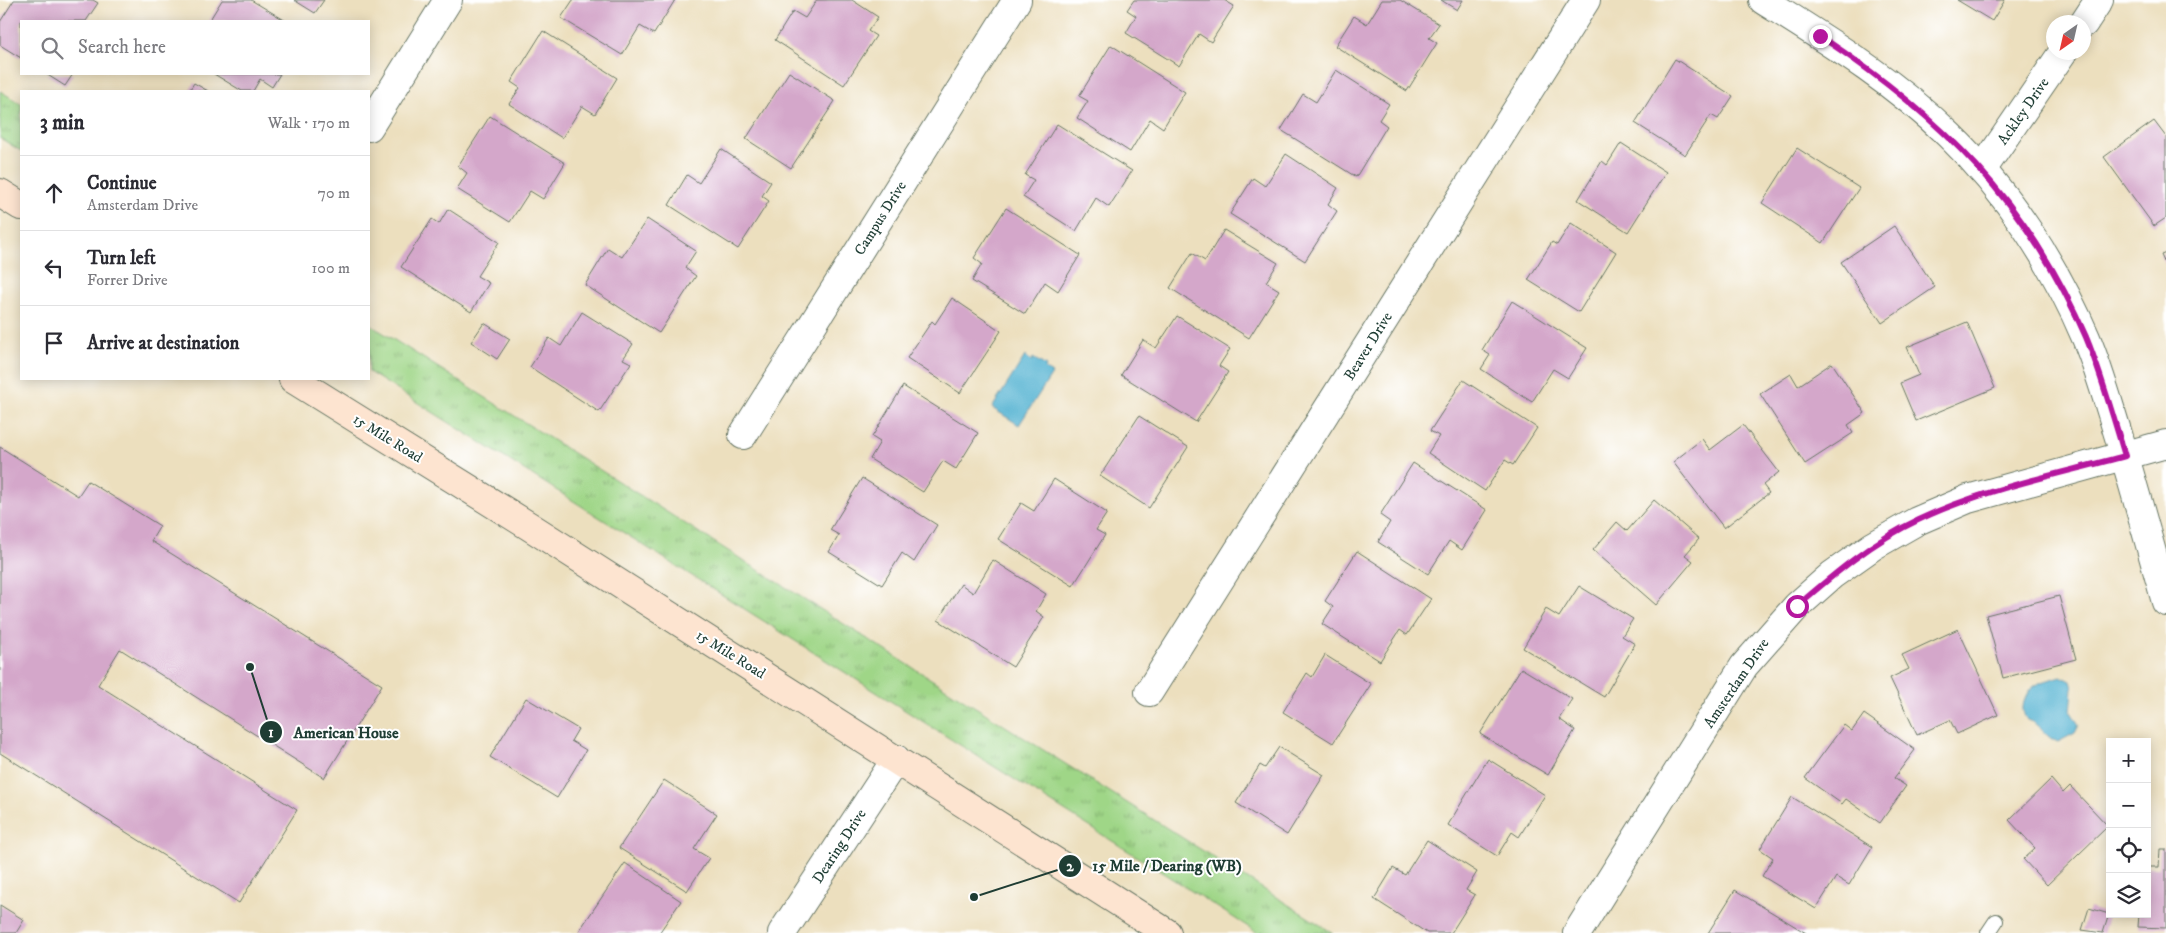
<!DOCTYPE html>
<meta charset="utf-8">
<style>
:root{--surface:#fff;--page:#f7f7f7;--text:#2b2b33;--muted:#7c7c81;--line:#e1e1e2}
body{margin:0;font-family:"IM FELL DW Pica",serif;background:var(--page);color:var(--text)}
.controls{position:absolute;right:15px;bottom:15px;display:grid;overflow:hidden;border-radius:0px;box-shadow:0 2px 12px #0003}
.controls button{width:45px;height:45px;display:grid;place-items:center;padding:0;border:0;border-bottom:1px solid var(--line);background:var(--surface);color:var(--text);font:25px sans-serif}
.compass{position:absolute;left:2046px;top:15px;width:45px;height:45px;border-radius:50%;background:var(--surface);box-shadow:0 2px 12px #0003;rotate:214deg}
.stop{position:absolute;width:15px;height:15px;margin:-11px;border:4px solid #b5179e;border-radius:50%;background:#fff}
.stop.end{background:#b5179e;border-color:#fff;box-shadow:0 1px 5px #0008}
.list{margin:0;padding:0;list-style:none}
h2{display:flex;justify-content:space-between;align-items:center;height:65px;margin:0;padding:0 20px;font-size:21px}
h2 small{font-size:16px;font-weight:400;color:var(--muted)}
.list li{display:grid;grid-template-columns:32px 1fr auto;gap:15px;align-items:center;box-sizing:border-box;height:75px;padding:0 20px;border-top:1px solid var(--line)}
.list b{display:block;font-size:19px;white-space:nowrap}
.list p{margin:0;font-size:16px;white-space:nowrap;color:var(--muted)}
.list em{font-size:16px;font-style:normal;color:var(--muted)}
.icon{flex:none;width:28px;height:28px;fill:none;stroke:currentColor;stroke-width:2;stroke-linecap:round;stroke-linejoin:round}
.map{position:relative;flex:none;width:2166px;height:933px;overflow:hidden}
.search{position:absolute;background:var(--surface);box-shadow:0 2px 12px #0003;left:20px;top:20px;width:350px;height:55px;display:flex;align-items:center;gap:12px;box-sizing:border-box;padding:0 18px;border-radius:0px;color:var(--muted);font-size:19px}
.panel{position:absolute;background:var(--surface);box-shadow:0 2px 12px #0003;left:20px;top:90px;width:350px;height:290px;border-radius:0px}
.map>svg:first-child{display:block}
</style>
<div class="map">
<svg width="2166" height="933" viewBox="0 0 2166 933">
<defs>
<pattern id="grass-tufts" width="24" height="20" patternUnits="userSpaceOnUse" patternTransform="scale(1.25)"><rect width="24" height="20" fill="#9fd687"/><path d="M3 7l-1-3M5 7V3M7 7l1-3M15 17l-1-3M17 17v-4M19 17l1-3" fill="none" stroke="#81af6f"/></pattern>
</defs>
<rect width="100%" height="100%" fill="#fff"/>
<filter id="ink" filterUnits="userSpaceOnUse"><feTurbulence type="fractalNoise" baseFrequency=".02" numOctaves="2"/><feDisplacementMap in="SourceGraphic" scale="10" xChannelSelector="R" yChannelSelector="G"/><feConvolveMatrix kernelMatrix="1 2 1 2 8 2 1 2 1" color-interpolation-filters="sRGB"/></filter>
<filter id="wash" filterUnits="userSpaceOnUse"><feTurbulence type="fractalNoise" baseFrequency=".0096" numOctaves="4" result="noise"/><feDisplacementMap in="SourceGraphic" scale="20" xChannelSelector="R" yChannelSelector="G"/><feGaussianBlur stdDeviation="1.12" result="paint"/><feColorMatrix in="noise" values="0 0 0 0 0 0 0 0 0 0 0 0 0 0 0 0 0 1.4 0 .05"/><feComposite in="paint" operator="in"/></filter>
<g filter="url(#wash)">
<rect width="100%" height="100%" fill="#ecdfbe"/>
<!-- grass -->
<g fill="url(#grass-tufts)" stroke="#5f8a5e">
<polygon points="0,91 21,104 21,151 0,138"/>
<polygon points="369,324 1333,933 1258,933 369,372"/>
</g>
<!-- water -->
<g fill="#54b3d2" stroke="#3a7883">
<polygon points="1025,356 1032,361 1033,358 1046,366 1045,369 1052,374 1019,425 992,408"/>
<path d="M2061 676 2071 681 2073 688 2071 712 2079 725 2075 733 2058 742C2044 737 2041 724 2027 720 2023 714 2022 709 2024 702 2030 682 2044 682 2061 676Z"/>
</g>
<g id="blocks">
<!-- building -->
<g fill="#d4a7ca">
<polygon points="14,0 93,0 98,3 86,21 21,21 21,58 0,45 0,22"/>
<polygon points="222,0 251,0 286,21 209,21"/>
<polygon points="294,0 324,0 315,13"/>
<polygon points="573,0 675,0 654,34 640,26 622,55 561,18"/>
<polygon points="817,0 852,0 878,17 868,31 876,36 844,85 775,40 793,11 805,18"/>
<polygon points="1134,0 1224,0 1234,6 1211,42 1199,34 1179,66 1126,33 1136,16 1127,10"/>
<polygon points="1382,0 1400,0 1439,24 1429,38 1437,43 1407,91 1335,46 1354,16 1367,24"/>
<polygon points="1441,0 1463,0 1457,10"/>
<polygon points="1957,0 2005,0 1992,21"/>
<polygon points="543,31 617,78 595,114 582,106 562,138 509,104 520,88 511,82"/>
<polygon points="1111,45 1185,92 1163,128 1150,119 1130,152 1077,118 1088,101 1079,96"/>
<polygon points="1675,59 1733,96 1718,119 1711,115 1685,155 1635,123"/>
<polygon points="1336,70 1389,104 1379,120 1387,126 1356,177 1281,130 1303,94 1316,102"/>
<polygon points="789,72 835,101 791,168 746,139"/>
<polygon points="46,74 73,74 65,86"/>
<polygon points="214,74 280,74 272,87 260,79 253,91 242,91"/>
<polygon points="194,83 208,91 189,91"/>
<polygon points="490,116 565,163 543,199 530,191 510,222 457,189 467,173 458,166"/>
<polygon points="2154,121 2166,137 2166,218 2154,226 2104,157"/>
<polygon points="1057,124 1132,171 1109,207 1096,198 1076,231 1023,197 1034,180 1025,175"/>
<polygon points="1621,143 1666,172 1628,232 1578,200 1602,161 1607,165"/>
<polygon points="1797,148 1859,188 1823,243 1762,203"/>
<polygon points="721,149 771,182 762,196 769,201 738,249 669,205 687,175 699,183"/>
<polygon points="1286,154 1338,188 1328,204 1337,211 1305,261 1230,214 1253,178 1265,186"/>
<polygon points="1006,208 1080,255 1058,291 1045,282 1025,314 972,281 982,264 974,258"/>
<polygon points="448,209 499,242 477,276 489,283 471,312 401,267 432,219 439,224"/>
<polygon points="647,219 696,251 685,268 696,276 659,333 585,285 608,248 622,257"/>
<polygon points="1571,223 1616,252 1579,312 1528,280 1552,242 1557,245"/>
<polygon points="1894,226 1935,287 1882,323 1841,262"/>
<polygon points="1224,230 1278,263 1266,282 1279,290 1249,338 1170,288 1192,253 1205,261"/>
<polygon points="2166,253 2166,266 2161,255"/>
<polygon points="952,298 1001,331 960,393 907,358 932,321 935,324"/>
<polygon points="1512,301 1587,348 1568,378 1553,369 1532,402 1481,369 1490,355 1482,350"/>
<polygon points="582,312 633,344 623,359 631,363 599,412 530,367 549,338 561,346"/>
<polygon points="1177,316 1230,349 1219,366 1228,372 1196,422 1121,375 1143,340 1156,348"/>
<polygon points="1967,322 1995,388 1916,421 1900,383 1919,375 1907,347"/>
<polygon points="484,323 510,339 497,359 471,342"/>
<polygon points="1832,363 1865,413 1848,425 1853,433 1805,464 1760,394 1791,374 1798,386"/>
<polygon points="1463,380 1537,428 1513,465 1505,460 1485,491 1428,453 1439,436 1430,431"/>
<polygon points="903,386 978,433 956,469 943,461 923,492 870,459 880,442 872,437"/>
<polygon points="1139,416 1188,447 1149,508 1100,476"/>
<polygon points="1743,425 1779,472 1763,485 1769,493 1724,528 1673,462 1702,439 1710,450"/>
<polygon points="0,447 78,496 88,481 160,526 151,541 382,685 324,778 120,649 98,685 297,810 239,903 0,753"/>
<polygon points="1413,463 1487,510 1462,550 1449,541 1428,574 1378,542 1390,522 1380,515"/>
<polygon points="862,478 937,525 914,562 902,553 882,585 829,552 839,535 830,530"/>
<polygon points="1054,479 1107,513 1096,530 1105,535 1073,586 998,539 1021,503 1034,511"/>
<polygon points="1654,500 1699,539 1685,555 1693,561 1656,605 1593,550 1617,522 1627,531"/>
<polygon points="1357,551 1431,599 1407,635 1400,630 1380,661 1322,624 1333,607 1325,601"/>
<polygon points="993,560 1046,594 1036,611 1044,617 1013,667 938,620 961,584 973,593"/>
<polygon points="1579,586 1633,619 1622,636 1635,644 1604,697 1523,648 1546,609 1559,617"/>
<polygon points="2059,596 2076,659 2003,678 1986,615"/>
<polygon points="1958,629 1998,715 1957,734 1950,720 1917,735 1890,678 1909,669 1902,655"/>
<polygon points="1325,655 1371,684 1333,743 1283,712 1307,673 1312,677"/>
<polygon points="1521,668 1572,699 1559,719 1575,730 1548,775 1480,734"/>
<polygon points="526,698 578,729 571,741 586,750 557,798 490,757"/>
<polygon points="1864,714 1915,750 1894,778 1906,786 1880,823 1846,799 1842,804 1805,778 1844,725 1852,731"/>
<polygon points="1279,747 1324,775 1287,835 1236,803 1260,765 1265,768"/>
<polygon points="1488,759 1545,795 1519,837 1512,832 1497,856 1448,825"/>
<polygon points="2051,779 2063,793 2070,786 2108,826 2047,885 2023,859 2035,848 2009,820"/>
<polygon points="664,780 717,814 694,849 709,858 687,891 619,848"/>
<polygon points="1792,797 1872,847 1849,885 1836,877 1816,909 1762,876 1773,858 1760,849"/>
<polygon points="1427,840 1477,872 1466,890 1475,895 1451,933 1427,933 1374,899 1393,868 1405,875"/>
<polygon points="2160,849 2166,849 2166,928 2138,927 2139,914 2147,914 2147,867 2159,867"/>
<polygon points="625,863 681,901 659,933 582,933 579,931"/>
<polygon points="1735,890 1806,933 1708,933"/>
<polygon points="0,905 24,920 16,933 0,933"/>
<polygon points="2089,908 2109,914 2103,933 2082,930"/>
</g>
</g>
</g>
<g filter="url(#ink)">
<use href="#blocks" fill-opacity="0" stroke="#677664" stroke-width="1"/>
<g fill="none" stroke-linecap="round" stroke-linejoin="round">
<!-- service casing -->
<g stroke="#677664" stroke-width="16">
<polyline id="service" points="1988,933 1996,921"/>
</g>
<!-- minor casing -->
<g stroke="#677664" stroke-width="30">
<g id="minor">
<path d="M1763 0C1828 41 1894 81 1949 135 2007 191 2054 263 2086 338 2099 369 2108 402 2118 434 2135 490 2150 546 2166 602"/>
<polyline points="2084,23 2099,0"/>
<polyline points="369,127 448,0"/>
<polyline points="1982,170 2063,52"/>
<polyline points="743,435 1017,0"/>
<polyline points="1149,692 1586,0"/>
<polyline points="782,933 896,759"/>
<polyline points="1577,933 1744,666 1797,606 1832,575 1873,546 1917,521 1968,499 2166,444"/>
</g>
</g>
<!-- secondary casing -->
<g stroke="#677664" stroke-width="30">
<g id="secondary">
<polyline points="0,193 21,206"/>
<polyline points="293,379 529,526 1167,933"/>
</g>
</g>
<!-- service -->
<use href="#service" stroke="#fff" stroke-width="14"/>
<!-- minor -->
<use href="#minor" stroke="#fff" stroke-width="28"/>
<!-- secondary -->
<use href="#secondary" stroke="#fde4d0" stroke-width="28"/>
</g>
</g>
<g fill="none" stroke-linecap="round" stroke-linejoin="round" filter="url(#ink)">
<!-- route -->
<path stroke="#b5179e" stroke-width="6" d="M1797 606C1834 574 1873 541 1918 520 1983 489 2056 475 2125 456 2113 416 2102 376 2086 337 2027 201 1942 117 1820 36"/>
</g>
<g text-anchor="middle" stroke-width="4" stroke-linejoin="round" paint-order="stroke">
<!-- street labels -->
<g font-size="15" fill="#1f3d34" stroke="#fff">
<text transform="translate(2023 111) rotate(-55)" y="5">Ackley Drive</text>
<text transform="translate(880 218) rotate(-58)" y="5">Campus Drive</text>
<text transform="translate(1368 346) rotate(-58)" y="5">Beaver Drive</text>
<text transform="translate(388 438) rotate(32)" y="5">15 Mile Road</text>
<text transform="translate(731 654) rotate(32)" y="5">15 Mile Road</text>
<text transform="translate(1736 683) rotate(-56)" y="5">Amsterdam Drive</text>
<text transform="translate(839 846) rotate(-57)" y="5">Dearing Drive</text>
</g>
</g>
<!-- callouts -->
<path fill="none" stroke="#1f3d34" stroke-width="2" d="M250 667L271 732M974 897L1070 866"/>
<g fill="#1f3d34" stroke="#fff" stroke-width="2">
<circle cx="250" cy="667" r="5"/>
<circle cx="974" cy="897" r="5"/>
<circle cx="271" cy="732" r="12"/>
<circle cx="1070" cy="866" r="12"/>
</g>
<g font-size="15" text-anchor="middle" font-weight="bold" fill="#fff">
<text x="271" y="737">1</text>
<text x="1070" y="871">2</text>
</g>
<g font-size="16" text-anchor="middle" font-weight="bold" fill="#1f3d34" stroke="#fff" stroke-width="4" stroke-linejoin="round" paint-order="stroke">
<text x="346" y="738">American House</text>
<text x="1167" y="871">15 Mile / Dearing (WB)</text>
</g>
</svg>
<div class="controls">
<button>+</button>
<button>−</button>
<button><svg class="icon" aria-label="locate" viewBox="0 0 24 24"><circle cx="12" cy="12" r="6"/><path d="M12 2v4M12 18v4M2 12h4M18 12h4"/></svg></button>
<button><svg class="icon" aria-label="layers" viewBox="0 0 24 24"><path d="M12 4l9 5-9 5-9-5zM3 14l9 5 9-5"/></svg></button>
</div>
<svg class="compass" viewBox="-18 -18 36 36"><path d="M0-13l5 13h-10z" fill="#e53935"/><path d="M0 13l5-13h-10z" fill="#7c7c81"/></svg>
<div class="stop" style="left:1797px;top:606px"></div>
<div class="stop end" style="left:1820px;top:36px"></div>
<div class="search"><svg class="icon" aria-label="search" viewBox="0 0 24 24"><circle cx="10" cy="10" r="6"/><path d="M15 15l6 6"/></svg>Search here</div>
<section class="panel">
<h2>3 min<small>Walk · 170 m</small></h2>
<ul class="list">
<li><svg class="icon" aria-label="ahead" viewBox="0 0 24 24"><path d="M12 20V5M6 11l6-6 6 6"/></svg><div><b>Continue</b><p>Amsterdam Drive</p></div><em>70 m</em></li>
<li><svg class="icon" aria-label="left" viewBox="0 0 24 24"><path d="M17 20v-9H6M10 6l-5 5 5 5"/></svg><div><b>Turn left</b><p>Forrer Drive</p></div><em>100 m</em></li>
<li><svg class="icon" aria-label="arrive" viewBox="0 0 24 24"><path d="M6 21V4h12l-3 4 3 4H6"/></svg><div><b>Arrive at destination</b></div></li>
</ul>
</section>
</div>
